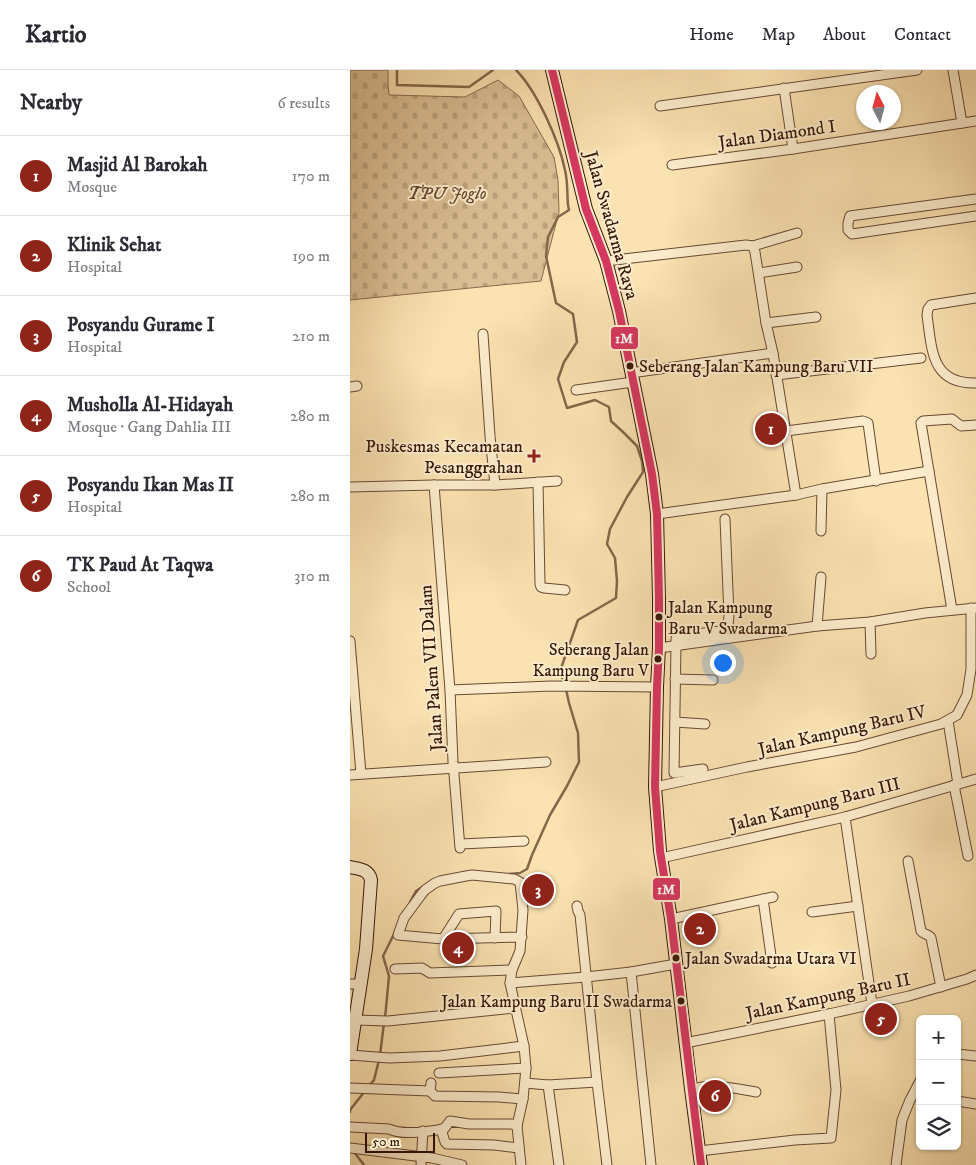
<!DOCTYPE html>
<meta charset="utf-8">
<style>
:root{--surface:#fff;--page:#f2f2f3;--text:#2b2b33;--muted:#7c7c81;--line:#e1e1e2;--accent:#8f2418}
body{margin:0;font-family:"IM FELL DW Pica",serif;background:var(--page);color:var(--text)}
.controls{position:absolute;right:15px;bottom:15px;display:grid;overflow:hidden;border-radius:8px;box-shadow:0 1px 4px #0004}
.controls button{width:45px;height:45px;display:grid;place-items:center;padding:0;border:0;border-bottom:1px solid var(--line);background:var(--surface);color:var(--text);font:25px sans-serif}
.compass{position:absolute;left:506px;top:15px;width:45px;height:45px;border-radius:50%;background:var(--surface);box-shadow:0 1px 4px #0004;rotate:354deg}
.scale{position:absolute;left:15px;bottom:12px;width:70px;box-sizing:border-box;padding-left:5px;border:2px solid #371607;border-top:0;font-size:14px;line-height:18px;white-space:nowrap;color:#371607;-webkit-text-stroke:4px #fceccc;paint-order:stroke}
.you{position:absolute;left:372px;top:592px;width:18px;height:18px;margin:-12px;border:4px solid #fff;border-radius:50%;background:#1a73e8;box-shadow:0 0 0 8px #1a73e833}
.badge{display:grid;place-items:center;width:32px;height:32px;border-radius:50%;background:var(--accent);color:#fff;font-size:16px;font-weight:700}
.pin{position:absolute;translate:-50% -50%;border:2px solid #fff;box-shadow:0 1px 5px #0006}
.list{margin:0;padding:0;list-style:none}
h2{display:flex;justify-content:space-between;align-items:center;height:65px;margin:0;padding:0 20px;font-size:21px}
h2 small{font-size:16px;font-weight:400;color:var(--muted)}
.list li{display:grid;grid-template-columns:32px 1fr auto;gap:15px;align-items:center;box-sizing:border-box;height:80px;padding:0 20px;border-top:1px solid var(--line)}
.list b{display:block;font-size:19px;white-space:nowrap}
.list p{margin:0;font-size:16px;white-space:nowrap;color:var(--muted)}
.list em{font-size:16px;font-style:normal;color:var(--muted)}
.icon{flex:none;width:28px;height:28px;fill:none;stroke:currentColor;stroke-width:2;stroke-linecap:round;stroke-linejoin:round}
.map{position:relative;flex:none;width:626px;height:1095px;overflow:hidden}
header{display:flex;align-items:center;gap:30px;box-sizing:border-box;height:70px;padding:0 25px;background:var(--surface);border-bottom:1px solid var(--line)}
header strong{font-size:24px}
nav{display:flex;gap:28px;margin-inline-start:auto;font-size:18px}
main{display:flex}
aside{flex:1;background:var(--surface)}
.map>svg:first-child{display:block}
</style>
<header>
<strong>Kartio</strong>
<nav><a>Home</a><a>Map</a><a>About</a><a>Contact</a></nav>
</header>
<main>
<aside>
<h2>Nearby<small>6 results</small></h2>
<ul class="list">
<li><span class="badge">1</span><div><b>Masjid Al Barokah</b><p>Mosque</p></div><em>170 m</em></li>
<li><span class="badge">2</span><div><b>Klinik Sehat</b><p>Hospital</p></div><em>190 m</em></li>
<li><span class="badge">3</span><div><b>Posyandu Gurame I</b><p>Hospital</p></div><em>210 m</em></li>
<li><span class="badge">4</span><div><b>Musholla Al-Hidayah</b><p>Mosque · Gang Dahlia III</p></div><em>280 m</em></li>
<li><span class="badge">5</span><div><b>Posyandu Ikan Mas II</b><p>Hospital</p></div><em>280 m</em></li>
<li><span class="badge">6</span><div><b>TK Paud At Taqwa</b><p>School</p></div><em>310 m</em></li>
</ul>
</aside>
<div class="map">
<svg width="626" height="1095" viewBox="0 0 626 1095">
<defs>
<pattern id="cemetery-stones" width="16" height="16" patternUnits="userSpaceOnUse" patternTransform="scale(1.25)"><rect width="16" height="16" fill="#dabf94"/><path d="M2 7V4a2 2 0 0 1 4 0v3zM10 15v-3a2 2 0 0 1 4 0v3z" fill="#bca37e"/></pattern>
</defs>
<rect width="100%" height="100%" fill="#fbe2b1"/>
<filter id="stains"><feTurbulence type="fractalNoise" baseFrequency=".004" numOctaves="4"/><feColorMatrix values="0 0 0 0 .2 0 0 0 0 .09 0 0 0 0 .02 0 0 0 .5 -.17"/></filter>
<radialGradient id="worn" r=".72"><stop offset=".6" stop-color="#630" stop-opacity="0"/><stop offset="1" stop-color="#630" stop-opacity=".3"/></radialGradient>
<!-- cemetery -->
<polygon fill="url(#cemetery-stones)" stroke="#886a4e" points="0,0 38,0 38,14 39,25 115,27 148,10 169,26 204,87 208,110 209,142 191,211 0,230"/>
<g fill="none" stroke-linecap="round" stroke-linejoin="round">
<!-- stream -->
<g stroke="#84674a" stroke-width="2.5">
<polyline points="47,0 47,15 119,17 143,0"/>
<path d="M159 804 170 803 177 799 182 785 200 745 217 716 229 692 228 663 219 633 214 610 209 604 228 550 266 528 267 511 265 488 257 474 260 459 277 427 293 402 292 391 287 376 273 362 261 351 259 337 245 330 217 338 208 309 214 292 227 272 223 244 206 233 196 186 198 167 208 147 219 140 218 135C217 124 218 112 215 100 209 71 187 21 166 0"/>
<polyline points="60,832 66,821 80,812"/>
<polyline points="35,948 39,906 33,886 45,862"/>
<polyline points="30,985 34,953"/>
<polyline points="18,1017 24,1010 29,990"/>
<polyline points="0,1042 0,1040 15,1021"/>
<polyline points="4,1082 14,1095"/>
</g>
<!-- street casing -->
<g stroke="#684932" stroke-width="11">
<g id="street">
<polyline points="603,0 612,53"/>
<polyline points="434,18 443,79"/>
<polyline points="310,36 567,0"/>
<polyline points="322,95 443,79 626,51"/>
<polyline points="626,129 500,146 498,153 498,160 502,164 626,146"/>
<polyline points="403,176 405,182 416,253 423,283 446,425"/>
<polyline points="256,191 396,175 403,176 447,163"/>
<polyline points="409,203 447,197"/>
<path d="M626 228 581 235 578 239 577 245C582 280 581 314 626 313"/>
<polyline points="416,253 466,247"/>
<polyline points="133,264 140,366 145,415"/>
<polyline points="281,303 423,283"/>
<polyline points="426,305 571,288"/>
<polyline points="0,317 7,316"/>
<polyline points="226,320 283,312"/>
<polyline points="436,361 513,351 518,353 526,411"/>
<polyline points="188,412 190,514 191,517 194,518 215,520"/>
<polyline points="84,415 100,620 103,692 110,778"/>
<polyline points="0,417 84,415 145,415 207,411"/>
<polyline points="307,444 446,425 472,419 579,401"/>
<polyline points="471,461 472,419"/>
<polyline points="602,540 571,353 573,351 602,349 611,356 626,355"/>
<polyline points="520,552 521,584"/>
<polyline points="467,556 471,507"/>
<polyline points="0,571 11,704"/>
<polyline points="309,578 467,556 520,552 575,543 626,538"/>
<polyline points="325,609 363,610"/>
<polyline points="100,620 201,616 307,617"/>
<polyline points="598,651 608,714"/>
<polyline points="325,652 355,654"/>
<polyline points="353,699 324,703 326,575 326,569 338,565 371,561 378,556 379,545 375,449"/>
<polyline points="0,705 196,692"/>
<polyline points="604,715 618,786"/>
<polyline points="305,717 397,697 506,677 591,654 607,645 617,625 621,599 621,538"/>
<polyline points="495,747 522,934"/>
<polyline points="110,774 174,771"/>
<polyline points="311,788 495,747 626,709"/>
<path d="M558 791 571 861C574 865 579 864 581 868L591 917"/>
<polyline points="413,829 422,893"/>
<polyline points="227,836 228,841 230,845 247,1012 257,1095"/>
<polyline points="462,842 508,836"/>
<polyline points="321,849 423,827"/>
<polyline points="93,869 109,844 146,841 145,868"/>
<polyline points="45,899 72,898 80,903 162,900"/>
<polyline points="281,902 301,1095"/>
<polyline points="160,913 236,907 281,902 326,894"/>
<polyline points="0,914 11,914"/>
<polyline points="5,950 38,951 165,938"/>
<polyline points="335,973 479,944 559,926 617,909 626,905"/>
<polyline points="607,984 626,986"/>
<polyline points="0,985 39,988 90,986 174,976"/>
<polyline points="89,1003 176,998"/>
<polyline points="81,1013 80,1021 85,1026 149,1027 173,1029"/>
<polyline points="175,1013 198,1015 247,1012"/>
<polyline points="198,1015 209,1095"/>
<polyline points="0,1018 80,1021"/>
<path d="M341 1019C365 1013 382 1018 406 1022"/>
<polyline points="607,1031 626,1034"/>
<path d="M0 1057 39 1059C53 1066 79 1061 94 1059L100 1051 119 1054H162L167 1056"/>
<polyline points="91,1059 95,1072 97,1074 144,1075 169,1078"/>
<polyline points="0,1078 82,1088 112,1095"/>
<polyline points="349,1081 445,1070 481,1068 486,1020 479,944"/>
<polyline points="71,1095 73,1061"/>
<polyline points="171,1095 167,1056 173,1029 176,998 174,976 160,913 162,900 170,881 173,840 170,812 164,809 122,805 116,806 90,811 85,813 75,820 71,825 54,848 48,865 93,869 172,867"/>
<polyline points="546,1095 552,1050 560,1030 570,1011"/>
</g>
</g>
<!-- secondary casing -->
<g stroke="#371607" stroke-width="14">
<g id="secondary">
<polyline points="202,0 236,139 256,191 269,241 302,404 307,444 309,529 309,578 307,617 305,717 310,781 321,849 341,1019 351,1095"/>
<path d="M0 797C9 799 19 799 21 810L16 879 0 984"/>
</g>
</g>
<!-- street -->
<use href="#street" stroke="#fceccc" stroke-width="9"/>
<!-- secondary -->
<use href="#secondary" stroke="#fceccc" stroke-width="12"/>
<!-- bus-1 casing -->
<g stroke="#fceccc" stroke-width="11">
<polyline id="bus-1" points="202,0 236,139 256,191 269,241 302,404 307,444 309,529 309,578 307,617 305,717 310,781 321,849 351,1095"/>
</g>
<!-- bus-1 -->
<use href="#bus-1" stroke="#d6375f" stroke-width="8"/>
</g>
<!-- markers -->
<g fill="#371607" stroke="#fceccc" stroke-width="2">
<circle cx="280" cy="296" r="4.5"/>
<circle cx="309" cy="547" r="4.5"/>
<circle cx="308" cy="589" r="4.5"/>
<circle cx="326" cy="888" r="4.5"/>
<circle cx="331" cy="931" r="4.5"/>
</g>
<path fill="#8f2418" stroke="#fceccc" stroke-width="2" d="M181.5 378.5h5v5h5v5h-5v5h-5v-5h-5v-5h5z"/>
<g text-anchor="middle" stroke-width="4" stroke-linejoin="round" paint-order="stroke">
<!-- bus labels -->
<g font-size="17" fill="#371607" stroke="#fceccc" text-anchor="start">
<text x="289" y="302">Seberang Jalan Kampung Baru VII</text>
<text x="318" y="543">Jalan Kampung<tspan x="318" dy="21">Baru V Swadarma</tspan></text>
<text x="299" y="585" text-anchor="end">Seberang Jalan<tspan x="299" dy="21">Kampung Baru V</tspan></text>
<text x="335" y="894">Jalan Swadarma Utara VI</text>
<text x="322" y="937" text-anchor="end">Jalan Kampung Baru II Swadarma</text>
</g>
<!-- street labels -->
<g font-size="18" fill="#371607" stroke="#fceccc">
<text transform="translate(427 64) rotate(-8)" y="6">Jalan Diamond I</text>
<text transform="translate(262 155) rotate(74)" y="6">Jalan Swadarma Raya</text>
<text transform="translate(81 598) rotate(-94)" y="6">Jalan Palem VII Dalam</text>
<text transform="translate(492 660) rotate(-13)" y="6">Jalan Kampung Baru IV</text>
<text transform="translate(465 734) rotate(-14)" y="6">Jalan Kampung Baru III</text>
<text transform="translate(478 926) rotate(-12)" y="6">Jalan Kampung Baru II</text>
</g>
<!-- park labels -->
<g font-size="18" font-style="italic" fill="#684931" stroke="#fceccc">
<text x="97" y="129">TPU Joglo</text>
</g>
<!-- poi labels -->
<g font-size="18" fill="#371607" stroke="#fceccc" text-anchor="end">
<text x="173" y="382">Puskesmas Kecamatan<tspan x="173" dy="21">Pesanggrahan</tspan></text>
</g>
</g>
<g stroke="#fceccc" stroke-width="2">
<rect x="260" y="256" width="29" height="24" rx="5" fill="#d6375f"/>
<rect x="302" y="807" width="29" height="24" rx="5" fill="#d6375f"/>
</g>
<g font-size="14" text-anchor="middle" font-weight="bold" fill="#fff">
<text x="274" y="273">1M</text>
<text x="316" y="824">1M</text>
</g>
<rect width="100%" height="100%" filter="url(#stains)"/>
<rect width="100%" height="100%" fill="url(#worn)"/>
</svg>
<div class="controls">
<button>+</button>
<button>−</button>
<button><svg class="icon" aria-label="layers" viewBox="0 0 24 24"><path d="M12 4l9 5-9 5-9-5zM3 14l9 5 9-5"/></svg></button>
</div>
<svg class="compass" viewBox="-18 -18 36 36"><path d="M0-13l5 13h-10z" fill="#e53935"/><path d="M0 13l5-13h-10z" fill="#7c7c81"/></svg>
<div class="scale">50 m</div>
<div class="you"></div>
<div class="pin badge" style="left:421px;top:359px">1</div>
<div class="pin badge" style="left:350px;top:859px">2</div>
<div class="pin badge" style="left:188px;top:820px">3</div>
<div class="pin badge" style="left:108px;top:878px">4</div>
<div class="pin badge" style="left:531px;top:949px">5</div>
<div class="pin badge" style="left:365px;top:1026px">6</div>
</div>
</main>
